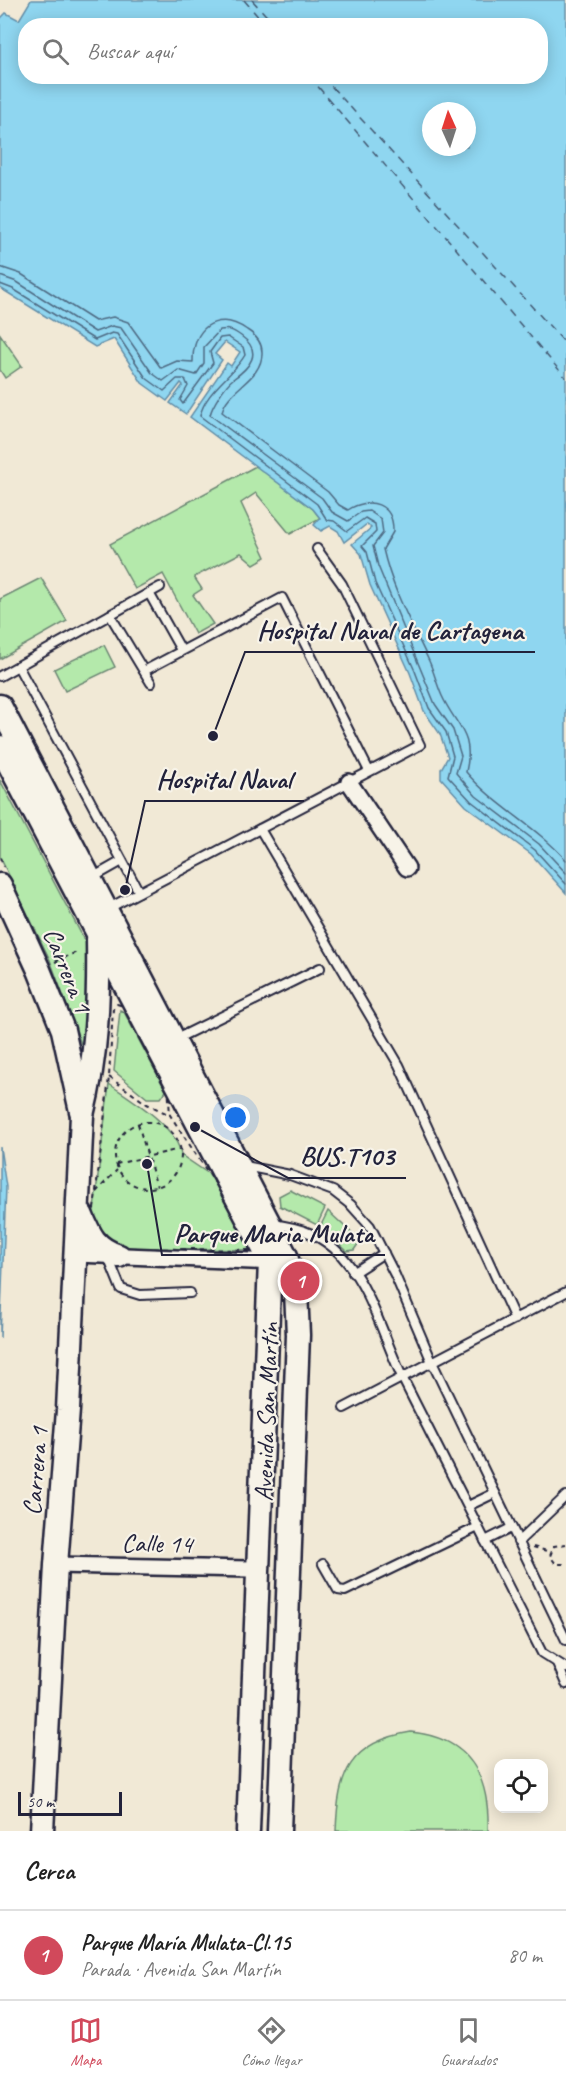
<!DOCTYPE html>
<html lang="es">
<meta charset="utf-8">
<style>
:root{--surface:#fff;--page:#f6f6f6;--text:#222;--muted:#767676;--line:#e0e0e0;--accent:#d1495b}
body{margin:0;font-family:Caveat,sans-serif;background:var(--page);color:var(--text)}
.controls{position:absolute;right:18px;bottom:18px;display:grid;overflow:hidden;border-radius:12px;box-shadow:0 3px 15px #0003}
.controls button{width:54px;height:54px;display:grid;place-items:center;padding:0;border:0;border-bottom:2px solid var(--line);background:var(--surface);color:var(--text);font:30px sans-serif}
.compass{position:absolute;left:422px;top:102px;width:54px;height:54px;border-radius:50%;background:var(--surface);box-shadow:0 3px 15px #0003;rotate:357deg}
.scale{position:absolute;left:18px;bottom:15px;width:104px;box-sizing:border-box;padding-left:6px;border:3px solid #22223b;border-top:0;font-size:16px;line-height:21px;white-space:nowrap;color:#22223b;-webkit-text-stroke:4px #f7f3e8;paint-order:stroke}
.you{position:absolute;left:236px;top:1118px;width:21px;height:21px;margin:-15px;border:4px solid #fff;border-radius:50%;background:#1a73e8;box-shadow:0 0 0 9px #1a73e833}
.badge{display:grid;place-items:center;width:39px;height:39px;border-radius:50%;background:var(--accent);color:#fff;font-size:20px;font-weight:700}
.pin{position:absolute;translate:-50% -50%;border:3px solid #fff;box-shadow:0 2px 6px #0006}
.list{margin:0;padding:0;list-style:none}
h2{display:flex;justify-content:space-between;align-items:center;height:78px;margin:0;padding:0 24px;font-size:26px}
h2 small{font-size:20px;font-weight:400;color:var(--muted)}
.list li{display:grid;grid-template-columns:39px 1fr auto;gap:18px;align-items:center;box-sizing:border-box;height:90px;padding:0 24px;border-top:2px solid var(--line)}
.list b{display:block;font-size:22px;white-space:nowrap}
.list p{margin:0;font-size:20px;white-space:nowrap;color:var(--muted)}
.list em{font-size:20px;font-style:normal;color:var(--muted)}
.icon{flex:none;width:33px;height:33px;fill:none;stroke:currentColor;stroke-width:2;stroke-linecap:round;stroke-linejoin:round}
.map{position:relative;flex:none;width:566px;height:1831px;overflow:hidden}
.search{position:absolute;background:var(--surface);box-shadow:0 3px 15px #0003;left:18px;right:18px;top:18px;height:66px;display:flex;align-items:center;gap:15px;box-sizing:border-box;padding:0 21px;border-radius:24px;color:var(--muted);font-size:22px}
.sheet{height:168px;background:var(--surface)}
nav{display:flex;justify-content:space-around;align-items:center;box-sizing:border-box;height:84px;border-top:2px solid var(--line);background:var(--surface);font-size:16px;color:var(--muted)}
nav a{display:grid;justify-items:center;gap:3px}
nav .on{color:var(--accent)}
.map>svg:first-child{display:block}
</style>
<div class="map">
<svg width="566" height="1831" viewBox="0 0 566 1831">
<rect width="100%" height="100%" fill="#f1e9d6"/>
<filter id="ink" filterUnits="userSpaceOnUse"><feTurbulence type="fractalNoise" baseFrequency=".0167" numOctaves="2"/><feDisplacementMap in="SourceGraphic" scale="12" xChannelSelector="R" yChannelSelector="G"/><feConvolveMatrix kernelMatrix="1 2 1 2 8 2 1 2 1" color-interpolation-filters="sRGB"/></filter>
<g filter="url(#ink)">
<!-- green -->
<g fill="#b4e9ab" stroke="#6b8673" stroke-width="1.5">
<polygon points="0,334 22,366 5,378 0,370"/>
<polygon points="256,466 313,509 320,518 290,534 256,493 241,503 266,557 254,564 241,553 194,577 202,589 193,595 213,624 195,634 163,574 135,589 110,544"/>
<polygon points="41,578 67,621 0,659 0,599"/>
<polygon points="104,645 115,667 65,691 54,669"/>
<polygon points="0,780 87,945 84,1052 50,960 0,857"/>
<polygon points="120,1010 124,1012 166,1091 161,1098 147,1098 114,1071"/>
<path d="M109 1084C132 1100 177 1126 181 1155L209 1174 253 1241 249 1250 118 1248 101 1235 93 1218Z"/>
<polygon points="290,1190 325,1208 317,1225 280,1206 279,1196"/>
<polygon points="328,1211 356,1237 358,1244 354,1250 347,1251 320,1227"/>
<path d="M411 1732C470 1738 490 1776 488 1831H336C338 1774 349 1742 411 1732Z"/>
</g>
<!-- water -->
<g fill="#8fd6f0" stroke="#638ea8" stroke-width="1.5" fill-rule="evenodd">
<path d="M31 0H566V893L531 854 466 806 441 778V769L448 757 440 734 424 711 410 673 370 585 361 554 352 544 371 528 367 524 344 542 338 531 330 526 321 531 314 525 320 518 313 509 190 417 227 363 231 366 240 352 225 342 215 354 222 360 186 414 170 403 183 385 181 383 167 401 142 383 114 339 95 347 0 288V19L6 13 19 20ZM26 26H540V76H26ZM431 111H467V147H431Z"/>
<polygon points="0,1147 6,1187 0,1338"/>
</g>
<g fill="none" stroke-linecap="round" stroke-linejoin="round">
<!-- shore -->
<g stroke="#4e6a83" stroke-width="1.5">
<path d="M0 267 21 274 95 321 113 317 128 322 161 368 177 361 193 362C193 358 193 353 194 349 200 320 225 314 247 330 255 335 262 342 262 352 263 380 227 388 222 412L328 492 339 505 348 510C369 496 394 503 393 532L383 549C392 589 412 625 429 661 434 672 437 685 442 696 456 727 475 733 466 772 495 806 536 826 566 860"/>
<path d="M0 276 17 282 95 332 112 326 121 328 152 373 163 381 178 370 196 375 204 363V347L220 330C229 328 234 331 241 336 264 352 249 368 233 379 225 385 212 406 210 415L322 498 332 512 348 521 361 512 369 511 381 519 383 533 373 546 378 566 435 704 453 730 461 756 456 773 476 796 539 844 566 873"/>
<path d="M0 284 13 289 95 340 112 333 117 334 146 378 164 391 177 379H185L188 386 180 400 183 404 213 363 210 352 220 338 228 337 243 347 245 355C234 375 205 391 200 416L317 504 327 520 334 521 347 531 365 518 375 524 376 532 362 546 367 552 375 583 415 671 429 708 446 732 453 756 448 776 471 801 535 850 566 884"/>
</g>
<!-- ferry -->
<g stroke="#435871" stroke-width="1.5" stroke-dasharray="8 6" stroke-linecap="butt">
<polyline points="244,0 266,26"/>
<polyline points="252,0 276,26"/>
<polyline points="309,76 566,378"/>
<polyline points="322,76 566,344"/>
</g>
<!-- lane casing -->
<g stroke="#22223b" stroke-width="12">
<g id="lane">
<polyline points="149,593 181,650"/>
<polyline points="110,615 151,683"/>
<polyline points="18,666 139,892"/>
<polyline points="144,671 282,598 369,771"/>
<polyline points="0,676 160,587"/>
<polyline points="260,829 399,1065 515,1319"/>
<polyline points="92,878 122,861"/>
<polyline points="107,909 420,745 342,584 317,549"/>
<polyline points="176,1039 320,968"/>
<polyline points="245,1166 290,1175 333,1191 351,1205 370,1226 395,1275 432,1362 566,1640"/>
<path d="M273 1224C300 1228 321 1234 341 1255 372 1289 384 1340 404 1381 450 1472 496 1562 542 1653L566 1668"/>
<polyline points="108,1257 121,1289 140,1295 190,1293"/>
<polyline points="353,1273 384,1253"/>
<polyline points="344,1408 566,1292"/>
<polyline points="468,1506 495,1493"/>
<polyline points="485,1541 511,1528"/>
<polyline points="518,1542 566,1496"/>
<polyline points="323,1564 338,1590 345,1591 478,1527"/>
<polyline points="557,1663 566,1684"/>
</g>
</g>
<!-- street casing -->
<g stroke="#22223b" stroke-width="20">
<g id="street">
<polyline points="349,782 407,868"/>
<polyline points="76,1254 277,1262"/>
<polyline points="56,1565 249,1569 258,1567"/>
</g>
</g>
<!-- secondary casing -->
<g stroke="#22223b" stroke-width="27">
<g id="secondary">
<polyline points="0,706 286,1256 296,1291 298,1335 279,1831"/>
<polyline points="0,747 270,1261 248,1831"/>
<polyline points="0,885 39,970 63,1030 81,1111"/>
<path d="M81 1214C90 1236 95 1248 119 1256"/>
<path d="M42 1831 56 1565 68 1410 82 1115C97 1057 99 999 98 939"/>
</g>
</g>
<!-- path -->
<g stroke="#22223b" stroke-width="2" stroke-dasharray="4.5 4.5" stroke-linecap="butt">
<polyline points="0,858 4,867"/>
<polyline points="55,962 79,951"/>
<polygon points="117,1004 123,1006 168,1085 170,1115 253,1241 249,1250 118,1248 101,1235 93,1218 109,1077 113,1009"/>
<polyline points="109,1077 147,1104 170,1115"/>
<circle cx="148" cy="1155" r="33"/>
<polyline points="138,1124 157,1187"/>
<polyline points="116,1164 180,1149"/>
<polyline points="96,1192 117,1170"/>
<polyline points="566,1544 554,1546 550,1556 556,1564 566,1564"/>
<polyline points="533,1547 550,1552"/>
</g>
<!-- lane -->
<use href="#lane" stroke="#f7f3e8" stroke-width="8"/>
<!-- street -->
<use href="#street" stroke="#f7f3e8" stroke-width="15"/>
<!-- secondary -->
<use href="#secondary" stroke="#f7f3e8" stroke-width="22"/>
</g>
</g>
<g text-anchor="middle" stroke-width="4.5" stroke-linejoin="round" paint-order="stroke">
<!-- street labels -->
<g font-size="26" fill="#22223b" stroke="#f7f3e8">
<text transform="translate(68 970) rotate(68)" y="9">Carrera 1</text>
<text transform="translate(266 1412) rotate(-88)" y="9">Avenida San Martín</text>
<text transform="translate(35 1471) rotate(-85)" y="9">Carrera 1</text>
<text transform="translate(157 1543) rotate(1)" y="9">Calle 14</text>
</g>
</g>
<!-- callouts -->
<path fill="none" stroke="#22223b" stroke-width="2" d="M213 736L245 652H535M125 890L145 801H304M195 1127L288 1178H406M147 1164L162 1255H385"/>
<g fill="#22223b" stroke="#f7f3e8" stroke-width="2">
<circle cx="213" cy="736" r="6"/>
<circle cx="125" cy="890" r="6"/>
<circle cx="195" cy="1127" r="6"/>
<circle cx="147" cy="1164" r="6"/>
</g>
<g font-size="27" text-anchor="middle" font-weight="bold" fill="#22223b" stroke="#f7f3e8" stroke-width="4.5" stroke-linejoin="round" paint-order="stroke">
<text x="390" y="639">Hospital Naval de Cartagena</text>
<text x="224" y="788">Hospital Naval</text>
<text x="347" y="1165">BUS.T103</text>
<text x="274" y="1242">Parque Maria Mulata</text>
</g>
</svg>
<div class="controls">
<button><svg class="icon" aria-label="locate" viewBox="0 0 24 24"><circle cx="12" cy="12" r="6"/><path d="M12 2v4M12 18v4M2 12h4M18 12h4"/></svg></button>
</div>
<svg class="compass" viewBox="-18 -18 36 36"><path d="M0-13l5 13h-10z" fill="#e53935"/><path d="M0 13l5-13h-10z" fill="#767676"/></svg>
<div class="scale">50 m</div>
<div class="you"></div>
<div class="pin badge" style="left:300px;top:1281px">1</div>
<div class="search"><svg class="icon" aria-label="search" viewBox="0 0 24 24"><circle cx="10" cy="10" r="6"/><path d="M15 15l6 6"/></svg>Buscar aquí</div>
</div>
<section class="sheet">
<h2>Cerca<small></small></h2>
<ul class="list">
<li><span class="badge">1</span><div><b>Parque María Mulata-Cl.15</b><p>Parada · Avenida San Martín</p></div><em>80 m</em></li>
</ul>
</section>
<nav>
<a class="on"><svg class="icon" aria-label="map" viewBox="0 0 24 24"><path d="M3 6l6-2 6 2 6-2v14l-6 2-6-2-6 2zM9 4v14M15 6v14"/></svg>Mapa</a>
<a><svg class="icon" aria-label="directions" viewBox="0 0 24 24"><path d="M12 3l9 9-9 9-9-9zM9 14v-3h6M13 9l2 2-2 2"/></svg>Cómo llegar</a>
<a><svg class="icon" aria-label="saved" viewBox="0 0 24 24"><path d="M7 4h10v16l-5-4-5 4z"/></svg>Guardados</a>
</nav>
